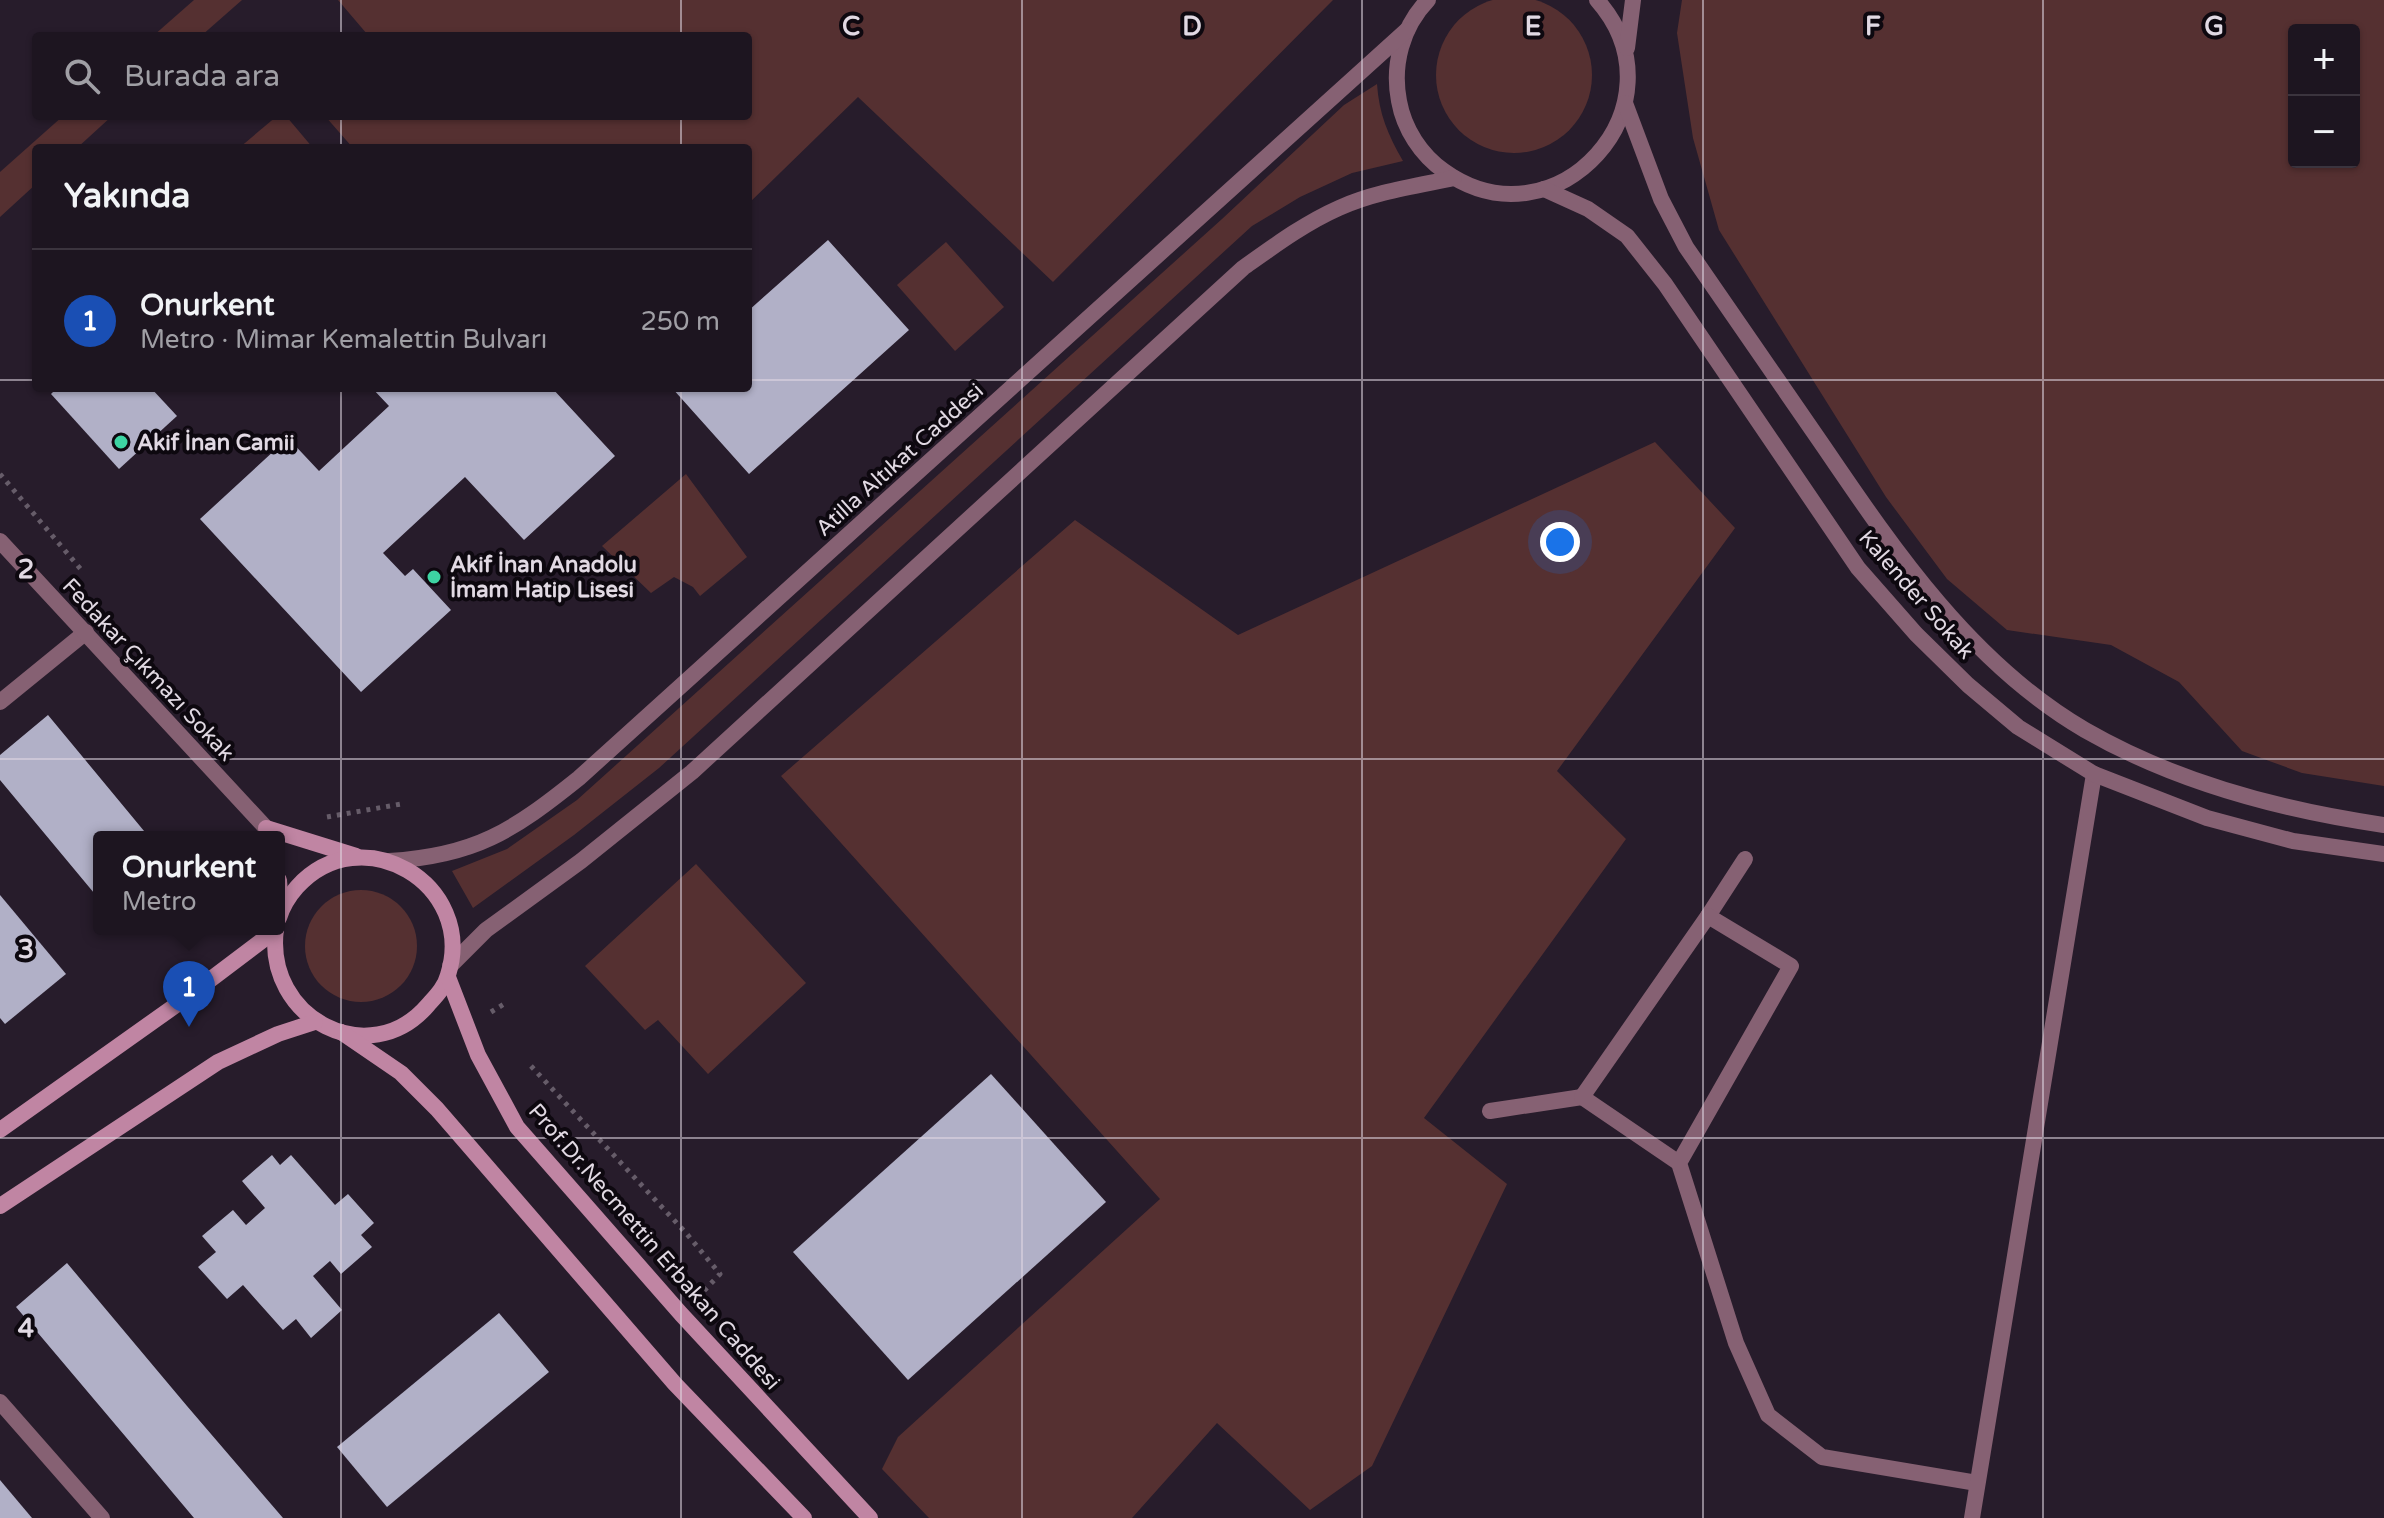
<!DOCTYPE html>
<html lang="tr">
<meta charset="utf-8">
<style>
:root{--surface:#1d1520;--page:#2a222d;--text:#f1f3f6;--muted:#a09fa5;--line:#3b343e;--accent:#b45309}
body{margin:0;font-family:"Varela Round",sans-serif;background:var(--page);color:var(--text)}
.controls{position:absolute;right:24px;top:24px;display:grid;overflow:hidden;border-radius:8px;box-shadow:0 2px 6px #0004}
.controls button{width:72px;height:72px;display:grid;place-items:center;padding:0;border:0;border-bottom:2px solid var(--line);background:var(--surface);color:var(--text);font:40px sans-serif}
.you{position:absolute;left:1560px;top:542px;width:28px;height:28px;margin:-20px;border:6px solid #fff;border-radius:50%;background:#1a73e8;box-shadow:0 0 0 12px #1a73e833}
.badge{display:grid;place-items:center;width:52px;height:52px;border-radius:50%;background:var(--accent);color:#fff;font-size:26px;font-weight:700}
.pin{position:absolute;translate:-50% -66px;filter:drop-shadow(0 2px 4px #0008)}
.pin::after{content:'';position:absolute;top:42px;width:28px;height:24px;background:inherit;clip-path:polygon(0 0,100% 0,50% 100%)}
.popup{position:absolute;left:93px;top:831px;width:192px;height:104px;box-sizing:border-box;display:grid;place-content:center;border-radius:8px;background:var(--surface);filter:drop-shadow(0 2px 6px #0005);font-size:26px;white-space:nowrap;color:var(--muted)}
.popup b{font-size:30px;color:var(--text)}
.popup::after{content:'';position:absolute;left:50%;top:100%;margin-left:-16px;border:16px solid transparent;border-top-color:var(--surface)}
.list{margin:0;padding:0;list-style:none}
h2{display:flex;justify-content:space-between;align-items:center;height:104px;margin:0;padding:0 32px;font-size:34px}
h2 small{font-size:26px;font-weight:400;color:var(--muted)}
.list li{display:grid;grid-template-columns:52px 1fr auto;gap:24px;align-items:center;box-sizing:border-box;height:144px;padding:0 32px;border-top:2px solid var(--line)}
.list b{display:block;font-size:30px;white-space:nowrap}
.list p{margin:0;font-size:26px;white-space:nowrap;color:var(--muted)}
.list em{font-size:26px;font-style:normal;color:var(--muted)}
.icon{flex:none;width:44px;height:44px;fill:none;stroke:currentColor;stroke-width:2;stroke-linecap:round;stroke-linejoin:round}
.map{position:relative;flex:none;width:2384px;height:1518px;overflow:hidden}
.search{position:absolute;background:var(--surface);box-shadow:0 2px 6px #0004;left:32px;top:32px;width:720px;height:88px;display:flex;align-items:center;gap:20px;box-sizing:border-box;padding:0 28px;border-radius:8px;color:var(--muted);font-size:30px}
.panel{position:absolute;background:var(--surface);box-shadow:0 2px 6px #0004;left:32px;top:144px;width:720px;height:248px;border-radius:8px}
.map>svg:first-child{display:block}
</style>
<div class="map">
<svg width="2384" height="1518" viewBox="0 0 2384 1518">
<rect width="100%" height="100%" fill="#271c2b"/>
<!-- green -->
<g fill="#553031" fill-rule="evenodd">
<circle cx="1514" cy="75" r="78"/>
<polygon points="194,0 242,0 201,36 153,36"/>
<polygon points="338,0 1333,0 1053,282 858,97 748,204 748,148 353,148 325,116 748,116 748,36 365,36 367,34"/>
<path d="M1682 0H2384V786L2302 773 2242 751 2179 682 2111 645 2007 630 1947 579 1886 497 1719 230 1693 138 1677 33ZM2294 30H2354V162H2294Z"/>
<path d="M1377 84C1379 114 1388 135 1403 161L1352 173 1300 197 1252 226 659 768 574 835 473 908 452 871 507 849 577 800 1222 219 1344 105Z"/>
<polygon points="63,116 112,116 77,148 36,148 36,184 0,217 0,172"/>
<polygon points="277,116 286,116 313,148 239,148"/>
<polygon points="946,242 1004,307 955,351 897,285"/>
<polygon points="1655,442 1735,528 1557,771 1626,839 1424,1118 1507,1184 1372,1466 1310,1510 1217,1423 1132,1518 929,1518 882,1469 898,1437 1160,1199 781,776 1075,520 1238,635"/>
<polygon points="686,474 747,557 700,596 693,587 674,577 651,593 602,546"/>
<polygon points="696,864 806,983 708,1074 658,1020 645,1030 585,966"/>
<circle cx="361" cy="946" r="56"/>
</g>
<!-- building -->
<g fill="#b1b0c7">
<polygon points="828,240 909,330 749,474 672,388 748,388 748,311"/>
<polygon points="57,388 151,388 177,416 119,469 51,394"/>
<polygon points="372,388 552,388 615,456 524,540 465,477 383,553 405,576 413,569 451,610 361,692 200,519 288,438 319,471 389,406"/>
<polygon points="48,715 149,837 99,837 99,899 0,780 0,755"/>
<polygon points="0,895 66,974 5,1024 0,1018"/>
<polygon points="991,1074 1106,1202 908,1380 793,1252"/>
<polygon points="272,1155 280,1165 291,1155 335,1205 348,1194 374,1223 361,1235 372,1247 341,1274 330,1261 313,1276 342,1310 311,1338 296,1319 283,1330 243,1285 227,1299 198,1267 216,1252 202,1236 233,1210 246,1225 265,1208 242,1181"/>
<polygon points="67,1263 187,1406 283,1518 194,1518 136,1449 16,1307"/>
<polygon points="499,1313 549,1372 387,1507 337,1447"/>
<polygon points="0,1480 32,1518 0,1518"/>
</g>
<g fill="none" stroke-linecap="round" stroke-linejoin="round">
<!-- path -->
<g stroke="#665c69" stroke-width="5" stroke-dasharray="4 6" stroke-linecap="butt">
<polyline points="0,474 84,573"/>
<polyline points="327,817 401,804"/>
<polyline points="491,1012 504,1004"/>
<polyline points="531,1066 686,1233 720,1274 699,1296"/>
</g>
<!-- service -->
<g stroke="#866173" stroke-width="16">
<polyline points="0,702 86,632"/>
<polyline points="1708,916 1745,859"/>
<polyline points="1490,1111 1582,1097"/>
<polyline points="1679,1163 1582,1097 1708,916 1791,966 1679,1163 1736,1343 1768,1415 1822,1457 1977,1483"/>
<polyline points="1972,1518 2094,774"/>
</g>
<!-- minor -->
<g stroke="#866173" stroke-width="16">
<polyline points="0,541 266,828"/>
<polyline points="0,1402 102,1518"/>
</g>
<!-- tertiary -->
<g stroke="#866173" stroke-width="16">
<path d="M1428 0C1402 27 1392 65 1399 101 1404 129 1421 155 1444 171 1556 251 1689 104 1597 0"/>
<polyline points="1627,48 1633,0"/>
<path d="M1625 103 1661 199 1686 247C1732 314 1778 380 1824 447 1896 553 1972 664 2085 730 2177 783 2280 810 2384 825"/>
<polyline points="1544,189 1588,209 1627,236 1665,284 1858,568 1916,634 1968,685 2018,727 2094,774 2207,818 2293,841 2384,854"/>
<path d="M389 861C475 856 513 831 579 778L1407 30"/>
<path d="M450 966 486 930 581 861 692 772 1243 268C1274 246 1305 223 1339 208 1374 192 1416 186 1454 178"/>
</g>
<!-- secondary -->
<g stroke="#c085a3" stroke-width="16">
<polyline points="266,828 356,856"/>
<polyline points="279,880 281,909"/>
<path d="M276 929C264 1019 370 1073 428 1005 436 996 445 987 448 975 477 884 361 816 297 887 289 896 283 905 279 918"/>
<polyline points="448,977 478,1055 517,1127 681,1314 870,1518"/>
<polyline points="341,1032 401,1073 437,1109 675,1384 804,1518"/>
<polyline points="0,1130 186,998 276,930"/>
<polyline points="0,1206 218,1062 278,1034 315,1022"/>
</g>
</g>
<!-- grid -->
<path fill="none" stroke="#e1d9e3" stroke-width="2" stroke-opacity="0.55" d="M341 0V36M681 0V36M1022 0V1518M1362 0V1518M1703 0V1518M2043 0V1518M341 116V148M681 116V148M0 380H36M748 380H2384M341 388V1518M681 388V1518M0 759H2384M0 1138H2384"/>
<!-- markers -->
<g fill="#3dd4a3" stroke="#0d080f" stroke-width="3">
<circle cx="121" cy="442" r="8"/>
<circle cx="434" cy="577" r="8"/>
</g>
<g text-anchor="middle" stroke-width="8" stroke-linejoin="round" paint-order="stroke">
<!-- poi labels -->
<g font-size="22" font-weight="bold" fill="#e1d9e3" stroke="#0d080f" text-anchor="start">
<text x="137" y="450">Akif İnan Camii</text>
<text x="450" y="572">Akif İnan Anadolu<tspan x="450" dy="25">İmam Hatip Lisesi</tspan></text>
</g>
<!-- street labels -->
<g font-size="22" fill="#e1d9e3" stroke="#0d080f">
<text transform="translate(899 459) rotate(-42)" y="8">Atilla Altıkat Caddesi</text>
<text transform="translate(1917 594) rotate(49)" y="8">Kalender Sokak</text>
<text transform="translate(149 669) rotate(47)" y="8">Fedakar Çıkmazı Sokak</text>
<text transform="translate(655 1246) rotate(49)" y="8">Prof.Dr.Necmettin Erbakan Caddesi</text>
</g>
</g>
<g font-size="26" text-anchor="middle" font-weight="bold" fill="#e1d9e3" stroke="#0d080f" stroke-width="8" stroke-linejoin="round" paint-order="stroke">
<text x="851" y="35">C</text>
<text x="1192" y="35">D</text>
<text x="1533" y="35">E</text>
<text x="1873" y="35">F</text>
<text x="2214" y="35">G</text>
<text x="26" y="578">2</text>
<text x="26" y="958">3</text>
<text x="26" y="1337">4</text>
</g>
</svg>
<div class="controls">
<button>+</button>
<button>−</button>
</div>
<div class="you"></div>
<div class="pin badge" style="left:189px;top:1027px;background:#1a4fb4">1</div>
<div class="popup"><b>Onurkent</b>Metro</div>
<div class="search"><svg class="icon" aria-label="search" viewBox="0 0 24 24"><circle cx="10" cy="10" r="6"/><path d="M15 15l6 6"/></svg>Burada ara</div>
<section class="panel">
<h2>Yakında<small></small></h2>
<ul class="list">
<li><span class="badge" style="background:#1a4fb4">1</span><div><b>Onurkent</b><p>Metro · Mimar Kemalettin Bulvarı</p></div><em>250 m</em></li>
</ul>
</section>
</div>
